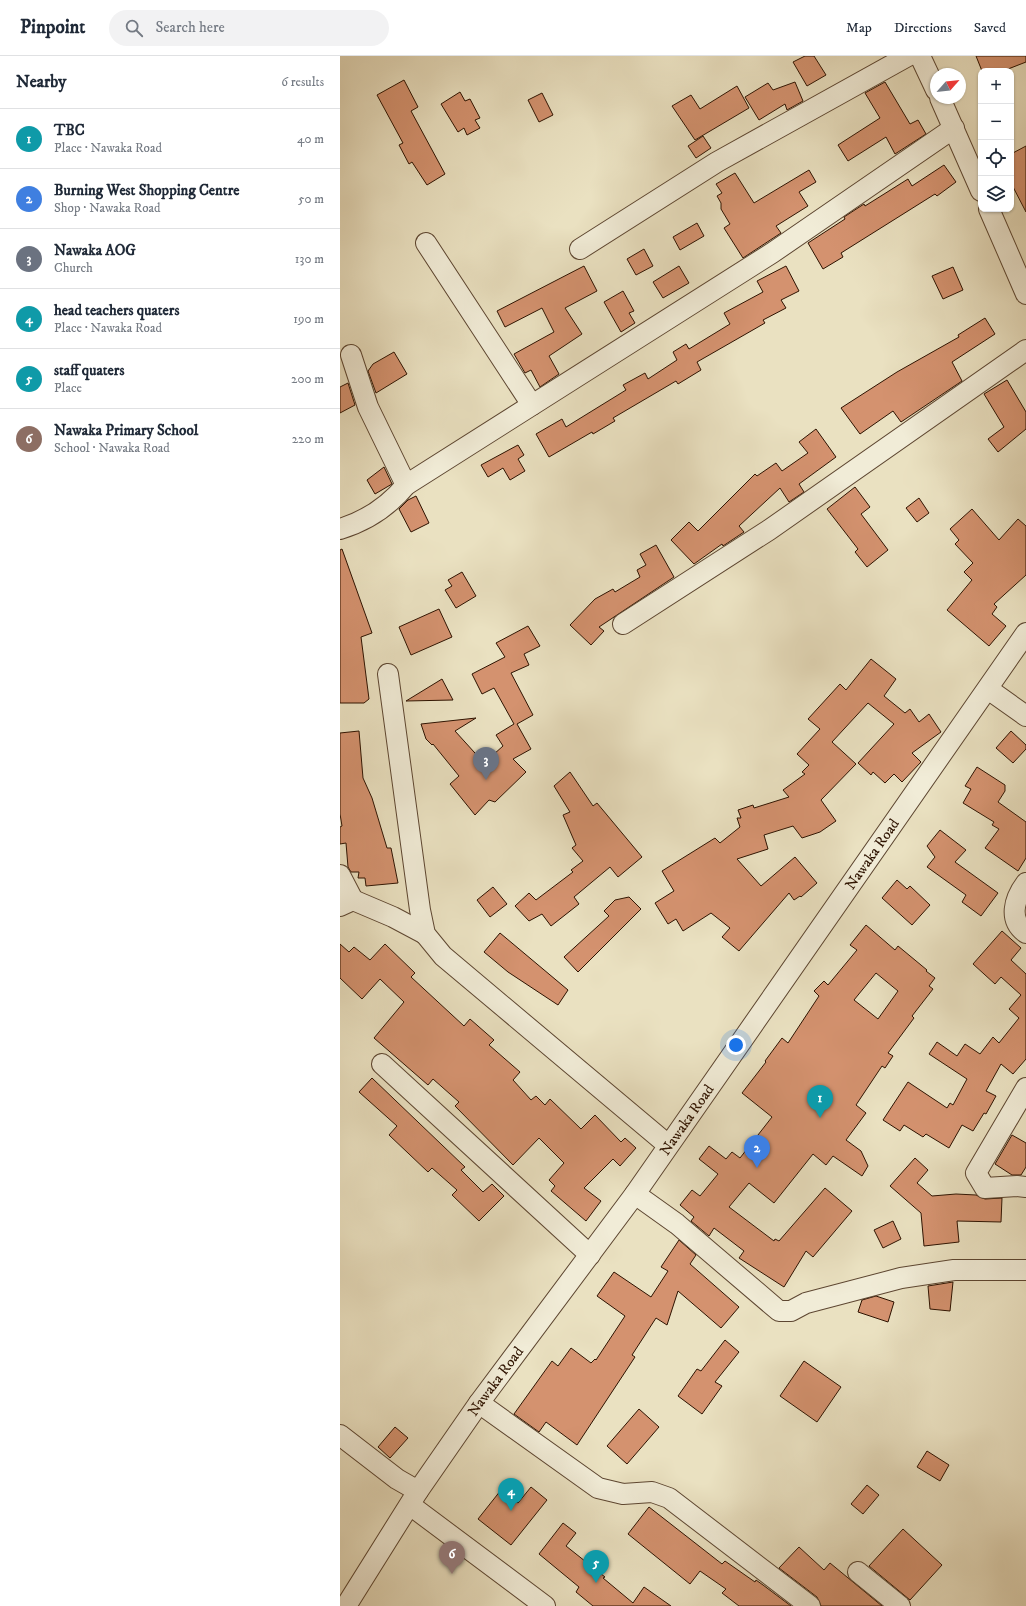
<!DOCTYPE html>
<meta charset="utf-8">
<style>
:root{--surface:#fff;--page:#f2f2f3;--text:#1f2937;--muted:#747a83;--line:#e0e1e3;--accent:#0b8043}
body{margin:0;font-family:"IM FELL DW Pica",serif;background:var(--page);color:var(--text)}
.controls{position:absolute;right:12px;top:12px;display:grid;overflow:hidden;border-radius:8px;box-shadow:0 1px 3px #0004}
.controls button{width:36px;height:36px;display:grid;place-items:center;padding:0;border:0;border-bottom:1px solid var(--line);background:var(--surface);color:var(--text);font:20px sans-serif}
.compass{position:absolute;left:590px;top:12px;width:36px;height:36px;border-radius:50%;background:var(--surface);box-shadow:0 1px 3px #0004;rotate:63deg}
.you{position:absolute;left:396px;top:989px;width:14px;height:14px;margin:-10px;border:3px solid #fff;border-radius:50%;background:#1a73e8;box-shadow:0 0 0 6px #1a73e833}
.badge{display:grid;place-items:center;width:26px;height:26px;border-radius:50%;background:var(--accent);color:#fff;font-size:13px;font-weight:700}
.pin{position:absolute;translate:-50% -33px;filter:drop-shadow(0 1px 2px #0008)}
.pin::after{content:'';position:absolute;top:21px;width:14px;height:12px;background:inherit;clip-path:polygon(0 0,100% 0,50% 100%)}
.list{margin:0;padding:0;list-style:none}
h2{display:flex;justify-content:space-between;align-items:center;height:52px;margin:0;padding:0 16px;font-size:17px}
h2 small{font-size:13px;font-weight:400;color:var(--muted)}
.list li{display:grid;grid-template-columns:26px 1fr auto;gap:12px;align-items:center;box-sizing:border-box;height:60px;padding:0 16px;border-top:1px solid var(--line)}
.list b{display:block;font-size:15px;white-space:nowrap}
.list p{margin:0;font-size:13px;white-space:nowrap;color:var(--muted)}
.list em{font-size:13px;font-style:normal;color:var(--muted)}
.icon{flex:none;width:22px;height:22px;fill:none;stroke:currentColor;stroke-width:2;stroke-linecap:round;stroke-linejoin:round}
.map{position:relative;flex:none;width:686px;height:1550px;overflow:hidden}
header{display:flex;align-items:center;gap:24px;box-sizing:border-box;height:56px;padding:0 20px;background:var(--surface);border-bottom:1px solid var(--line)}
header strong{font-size:19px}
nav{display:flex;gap:22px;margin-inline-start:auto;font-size:14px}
.search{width:280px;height:36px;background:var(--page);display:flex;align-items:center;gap:10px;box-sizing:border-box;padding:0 14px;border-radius:22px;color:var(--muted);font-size:15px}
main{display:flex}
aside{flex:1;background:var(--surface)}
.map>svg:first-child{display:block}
</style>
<header>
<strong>Pinpoint</strong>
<div class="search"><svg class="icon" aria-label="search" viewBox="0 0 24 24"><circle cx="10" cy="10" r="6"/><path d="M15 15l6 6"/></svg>Search here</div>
<nav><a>Map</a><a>Directions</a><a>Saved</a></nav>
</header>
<main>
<aside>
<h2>Nearby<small>6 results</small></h2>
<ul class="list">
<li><span class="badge" style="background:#0f9aa8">1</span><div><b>TBC</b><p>Place · Nawaka Road</p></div><em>40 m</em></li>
<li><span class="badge" style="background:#3f7fe0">2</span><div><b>Burning West Shopping Centre</b><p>Shop · Nawaka Road</p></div><em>50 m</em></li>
<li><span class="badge" style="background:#6b7280">3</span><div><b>Nawaka AOG</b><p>Church</p></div><em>130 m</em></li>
<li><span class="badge" style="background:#0f9aa8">4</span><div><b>head teachers quaters</b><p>Place · Nawaka Road</p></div><em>190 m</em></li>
<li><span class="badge" style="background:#0f9aa8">5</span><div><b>staff quaters</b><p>Place</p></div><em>200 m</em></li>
<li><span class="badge" style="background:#8d6e63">6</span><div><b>Nawaka Primary School</b><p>School · Nawaka Road</p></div><em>220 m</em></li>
</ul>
</aside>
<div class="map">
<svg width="686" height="1550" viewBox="0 0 686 1550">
<rect width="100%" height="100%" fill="#eae1c1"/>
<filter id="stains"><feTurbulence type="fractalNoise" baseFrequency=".005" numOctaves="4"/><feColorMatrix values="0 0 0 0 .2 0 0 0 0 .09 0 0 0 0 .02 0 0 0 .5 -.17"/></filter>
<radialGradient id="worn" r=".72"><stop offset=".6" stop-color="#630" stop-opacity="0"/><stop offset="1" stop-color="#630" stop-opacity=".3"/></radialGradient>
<!-- building -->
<g fill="#d4926f" stroke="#2e1301" fill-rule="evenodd">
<polygon points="465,0 474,0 486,19 467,30 453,6"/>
<polygon points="636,0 686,0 686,6 663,15 642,15"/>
<polygon points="64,24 78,51 71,55 105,118 87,129 72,106 69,108 59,89 63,87 37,39"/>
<polygon points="455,26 463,45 447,54 445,48 419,64 405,41 428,27 433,34"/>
<polygon points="545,26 570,68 578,64 586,78 555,98 546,81 508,105 498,89 540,62 525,37"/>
<polygon points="397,30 409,52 355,84 332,50 351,39 360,53"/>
<polygon points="120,36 125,45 130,43 140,62 135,64 140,72 127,79 124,72 118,76 101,48"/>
<polygon points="202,37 213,59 199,66 188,44"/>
<polygon points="363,80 371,92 356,102 348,90"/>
<polygon points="686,90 686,156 671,127 671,98"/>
<polygon points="604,109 616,126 597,140 595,138 501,197 503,201 483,213 468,187 505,163 504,161 524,148 525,150 568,123 572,130"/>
<polygon points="469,114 476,126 459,136 468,150 436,170 441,177 403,202 384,172 390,168 381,153 381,147 377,140 382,137 376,128 395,117 414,147"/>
<polygon points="357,167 364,180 340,194 333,181"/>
<polygon points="304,193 313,210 296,219 287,203"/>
<polygon points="244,210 257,235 225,252 242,278 209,300 219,318 200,331 191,314 185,317 174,298 214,276 202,252 165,271 157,255"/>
<polygon points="339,210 349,227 323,242 313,226"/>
<polygon points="446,210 459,235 441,244 446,252 423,264 425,267 357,306 361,314 338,328 336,325 273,362 275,365 253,378 252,376 209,401 196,378 222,363 226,371 286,334 283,329 305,317 308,323 337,304 333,296 346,288 349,293 390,268 384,257 423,236 417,225"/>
<polygon points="613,211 623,234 603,243 592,220"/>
<polygon points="283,235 294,255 289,257 295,267 281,276 264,246"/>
<polygon points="645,262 655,278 612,306 622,325 561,366 553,355 520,378 501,352 557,316 619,281 618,279"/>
<polygon points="54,296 67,318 36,337 28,315 33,308"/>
<polygon points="667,324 686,356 686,373 658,396 648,383 664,371 644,338"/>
<polygon points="8,327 15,349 0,357 0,331"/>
<polygon points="476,373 496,401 459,428 464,436 449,446 440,432 399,470 404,476 383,490 382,488 354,508 331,484 349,466 358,475 415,418 417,420 436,407 442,415 468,397 459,386"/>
<polygon points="178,389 184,399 178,403 185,415 170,424 163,412 148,421 141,409"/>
<polygon points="44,411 52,428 35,438 27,424"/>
<polygon points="515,431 530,451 521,458 548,494 527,511 515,496 518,493 487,453"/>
<polygon points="76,440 89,467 71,476 59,453 68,444"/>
<polygon points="579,442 589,457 577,466 566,452"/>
<polygon points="632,453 659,484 678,463 686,470 686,519 654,548 657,551 652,558 666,570 649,590 607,554 632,524 624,516 633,507 615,488 619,484 610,473"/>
<polygon points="316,489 334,521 259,571 264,575 251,589 230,569 255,543 273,533 275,536 300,521 297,514 306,509 300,498"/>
<polygon points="2,493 32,577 21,581 29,643 24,647 0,647 0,494"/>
<polygon points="122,516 136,540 116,552 105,534 112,530 108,524"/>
<polygon points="99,553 112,581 71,599 59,571"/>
<polygon points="188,570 200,590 184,598 189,609 171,617 193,659 177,668 191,693 173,703 186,716 155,746 149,744 135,759 110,728 119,720 93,688 92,689 86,683 81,668 136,662 115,675 144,707 163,690 156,679 174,668 154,632 142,638 132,618 165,601 156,587"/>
<polygon points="531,603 556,623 544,640 565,657 570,653 579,666 589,658 601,676 572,697 581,706 562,726 554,718 545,727 533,716 531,719 518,707 554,668 528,647 492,686 516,708 481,744 496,765 480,776 462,782 453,770 424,779 428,793 397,803 421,830 455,801 477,827 461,841 460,840 454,844 449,837 399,895 382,881 390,872 371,857 343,875 336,863 328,868 315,847 334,835 322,815 375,782 380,787 400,771 397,762 401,762 398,754 413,749 414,752 449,741 443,734 465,718 462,716 469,709 457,698 480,673 468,663 500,628 506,634"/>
<polygon points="102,623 113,644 66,645"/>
<polygon points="19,675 23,722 32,742 47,792 51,792 58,827 26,830 25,822 18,822 19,816 11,816 8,811 6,787 0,788 0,771 2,770 0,758 0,677"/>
<polygon points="671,675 686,689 686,693 673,707 656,692"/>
<polygon points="637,711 665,729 665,735 658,746 686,766 686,802 678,815 645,792 659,773 652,769 654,766 623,747 631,733 625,730"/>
<polygon points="230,716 253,750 257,747 302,801 278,821 270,811 234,841 239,848 211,870 202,858 189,865 175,850 189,837 196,844 233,816 231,814 243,805 232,792 236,789 223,759 230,756 214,730"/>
<polygon points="600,774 626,794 615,806 658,837 641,860 622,846 626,839 587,811 595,801 587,790"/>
<polygon points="557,824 567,833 570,830 590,849 572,869 542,842"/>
<polygon points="153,831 167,848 150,861 137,844"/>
<polygon points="289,841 301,853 238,916 224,901 269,860 264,855 275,844"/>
<path d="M526 869 555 894 558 890 587 914 586 915 595 922 589 930 593 933 572 960 574 962 548 997 553 1000 545 1012 542 1010 516 1049 526 1057 506 1084 521 1095 528 1110 522 1120 493 1100 486 1109 473 1098 434 1147 409 1127 389 1151 434 1185 435 1183 439 1185 485 1132 512 1155 473 1201 466 1195 444 1231 399 1202 404 1195 374 1172 369 1180 351 1165 354 1161 340 1149 352 1134 360 1140 378 1118 359 1103 369 1090 386 1103 392 1096 400 1102 432 1061 402 1037 426 1006 425 1005 442 982 448 987 479 940 474 935 484 925 488 929 517 894 510 889ZM536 917 558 935 538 963 514 944Z"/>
<polygon points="662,875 681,892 671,904 686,918 686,1003 673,1018 661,1008 646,1035 656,1040 646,1058 644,1057 633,1075 622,1069 609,1092 586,1078 583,1081 564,1069 560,1075 543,1064 568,1026 607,1052 610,1047 613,1049 627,1023 589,998 597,986 617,1000 625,988 640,998 653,981 659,987 679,962 669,953 681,939 661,921 655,928 633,908"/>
<polygon points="160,877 228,934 218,949 168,916 144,896"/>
<polygon points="0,888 9,896 14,891 30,904 45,888 75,917 71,921 124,970 130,963 154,984 149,989 180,1016 173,1024 191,1044 196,1040 205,1049 210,1043 241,1073 255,1059 281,1086 285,1082 296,1092 280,1110 273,1103 244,1132 261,1145 246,1165 211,1135 215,1130 209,1124 224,1107 199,1082 173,1109 115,1050 119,1046 93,1023 88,1029 34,982 64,946 40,923 22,943 0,922"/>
<polygon points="32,1022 125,1111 121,1114 143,1136 152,1128 164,1140 139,1165 112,1139 117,1134 92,1112 88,1116 49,1079 57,1070 19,1036"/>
<polygon points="672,1079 686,1087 686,1111 681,1119 672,1119 655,1108"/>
<polygon points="575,1102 588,1114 577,1127 592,1140 616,1138 636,1139 645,1143 662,1142 661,1166 617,1165 619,1186 584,1190 581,1157 550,1130"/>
<polygon points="553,1165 561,1183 543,1192 534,1174"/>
<polygon points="339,1184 356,1199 350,1208 399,1251 381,1272 338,1235 327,1269 316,1262 292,1299 295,1301 237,1389 206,1366 199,1376 174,1358 212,1305 218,1310 231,1292 251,1307 255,1303 256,1304 285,1260 257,1240 274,1216 311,1241 328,1215 321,1211"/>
<polygon points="613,1226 610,1255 590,1253 588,1230"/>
<polygon points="536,1240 554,1246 548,1266 518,1256 522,1244"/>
<polygon points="385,1284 399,1296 375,1326 382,1330 362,1358 338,1340 357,1313 361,1315"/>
<polygon points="464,1305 501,1331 477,1366 440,1340"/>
<polygon points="299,1353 319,1371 287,1408 267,1390"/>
<polygon points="55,1371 68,1382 50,1402 38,1391"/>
<polygon points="587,1395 609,1409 600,1425 577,1411"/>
<polygon points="527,1429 539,1439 523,1458 511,1448"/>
<polygon points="191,1431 207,1444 171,1489 138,1463 161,1434 178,1447"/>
<polygon points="309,1451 382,1508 385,1505 415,1526 416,1524 423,1529 451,1550 399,1550 382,1537 386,1533 360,1515 350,1528 288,1478"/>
<polygon points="223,1467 236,1477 226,1490 265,1521 263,1522 293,1547 304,1531 331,1550 253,1550 236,1536 239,1531 199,1498"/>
<polygon points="563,1473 602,1509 570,1544 529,1510"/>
<polygon points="459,1491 484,1514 490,1507 542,1550 481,1550 477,1541 439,1512"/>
</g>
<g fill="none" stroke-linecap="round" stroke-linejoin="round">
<!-- minor casing -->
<g stroke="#5d4631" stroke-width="22">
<g id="minor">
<polyline points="580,0 596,34"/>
<polyline points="600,42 641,135"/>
<polyline points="649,153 686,238"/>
<polyline points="86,187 192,349"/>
<polyline points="240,193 377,106 568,0"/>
<polyline points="11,299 28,351 66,429"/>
<path d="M0 473C26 465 48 451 66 429L432 197 614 72"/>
<polyline points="283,568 429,474 686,294"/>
<polyline points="48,618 80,854 85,878 103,900 328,1089"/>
<polyline points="648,633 686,660"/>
<polyline points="0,819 13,844"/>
<path d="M686 827C674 843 668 864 686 877"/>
<polyline points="0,850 13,844 53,861 85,878"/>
<polyline points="42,1008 250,1199"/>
<polyline points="686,1032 636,1117 645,1132 677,1130 686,1131"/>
<polyline points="295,1138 337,1168 439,1255 451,1255 466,1247 561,1222 614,1214 686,1214"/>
<polyline points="139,1347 258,1432 283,1438 312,1436 329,1442 470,1550"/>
<polyline points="0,1379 57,1423 78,1435"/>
<polyline points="70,1449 205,1550"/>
<polyline points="518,1516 560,1550"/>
<path id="s1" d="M6 1550 78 1435 139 1347 295 1138 686 577"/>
</g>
</g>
<!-- minor -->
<use href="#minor" stroke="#f1ecd7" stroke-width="20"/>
</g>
<g text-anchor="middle" stroke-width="4" stroke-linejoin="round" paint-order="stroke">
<!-- street labels -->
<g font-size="15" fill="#2e1301" stroke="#f1ecd7">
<text dy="5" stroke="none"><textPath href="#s1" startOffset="918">Nawaka Road</textPath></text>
<text dy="5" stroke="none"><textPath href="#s1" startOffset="594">Nawaka Road</textPath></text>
<text dy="5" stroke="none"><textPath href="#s1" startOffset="270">Nawaka Road</textPath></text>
</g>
</g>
<rect width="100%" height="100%" filter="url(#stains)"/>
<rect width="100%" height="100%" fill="url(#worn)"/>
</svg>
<div class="controls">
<button>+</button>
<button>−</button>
<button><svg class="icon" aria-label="locate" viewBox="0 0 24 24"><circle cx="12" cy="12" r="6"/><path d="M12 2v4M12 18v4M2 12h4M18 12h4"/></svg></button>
<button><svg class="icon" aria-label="layers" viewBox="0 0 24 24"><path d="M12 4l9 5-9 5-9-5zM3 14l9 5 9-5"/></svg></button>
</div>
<svg class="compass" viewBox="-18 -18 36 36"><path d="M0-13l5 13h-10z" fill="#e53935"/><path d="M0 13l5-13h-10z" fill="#747a83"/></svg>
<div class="you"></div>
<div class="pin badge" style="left:480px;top:1062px;background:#0f9aa8">1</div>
<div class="pin badge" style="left:417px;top:1112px;background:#3f7fe0">2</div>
<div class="pin badge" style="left:146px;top:724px;background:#6b7280">3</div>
<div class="pin badge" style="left:171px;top:1455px;background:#0f9aa8">4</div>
<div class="pin badge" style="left:256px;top:1527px;background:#0f9aa8">5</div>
<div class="pin badge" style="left:112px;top:1518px;background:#8d6e63">6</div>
</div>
</main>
